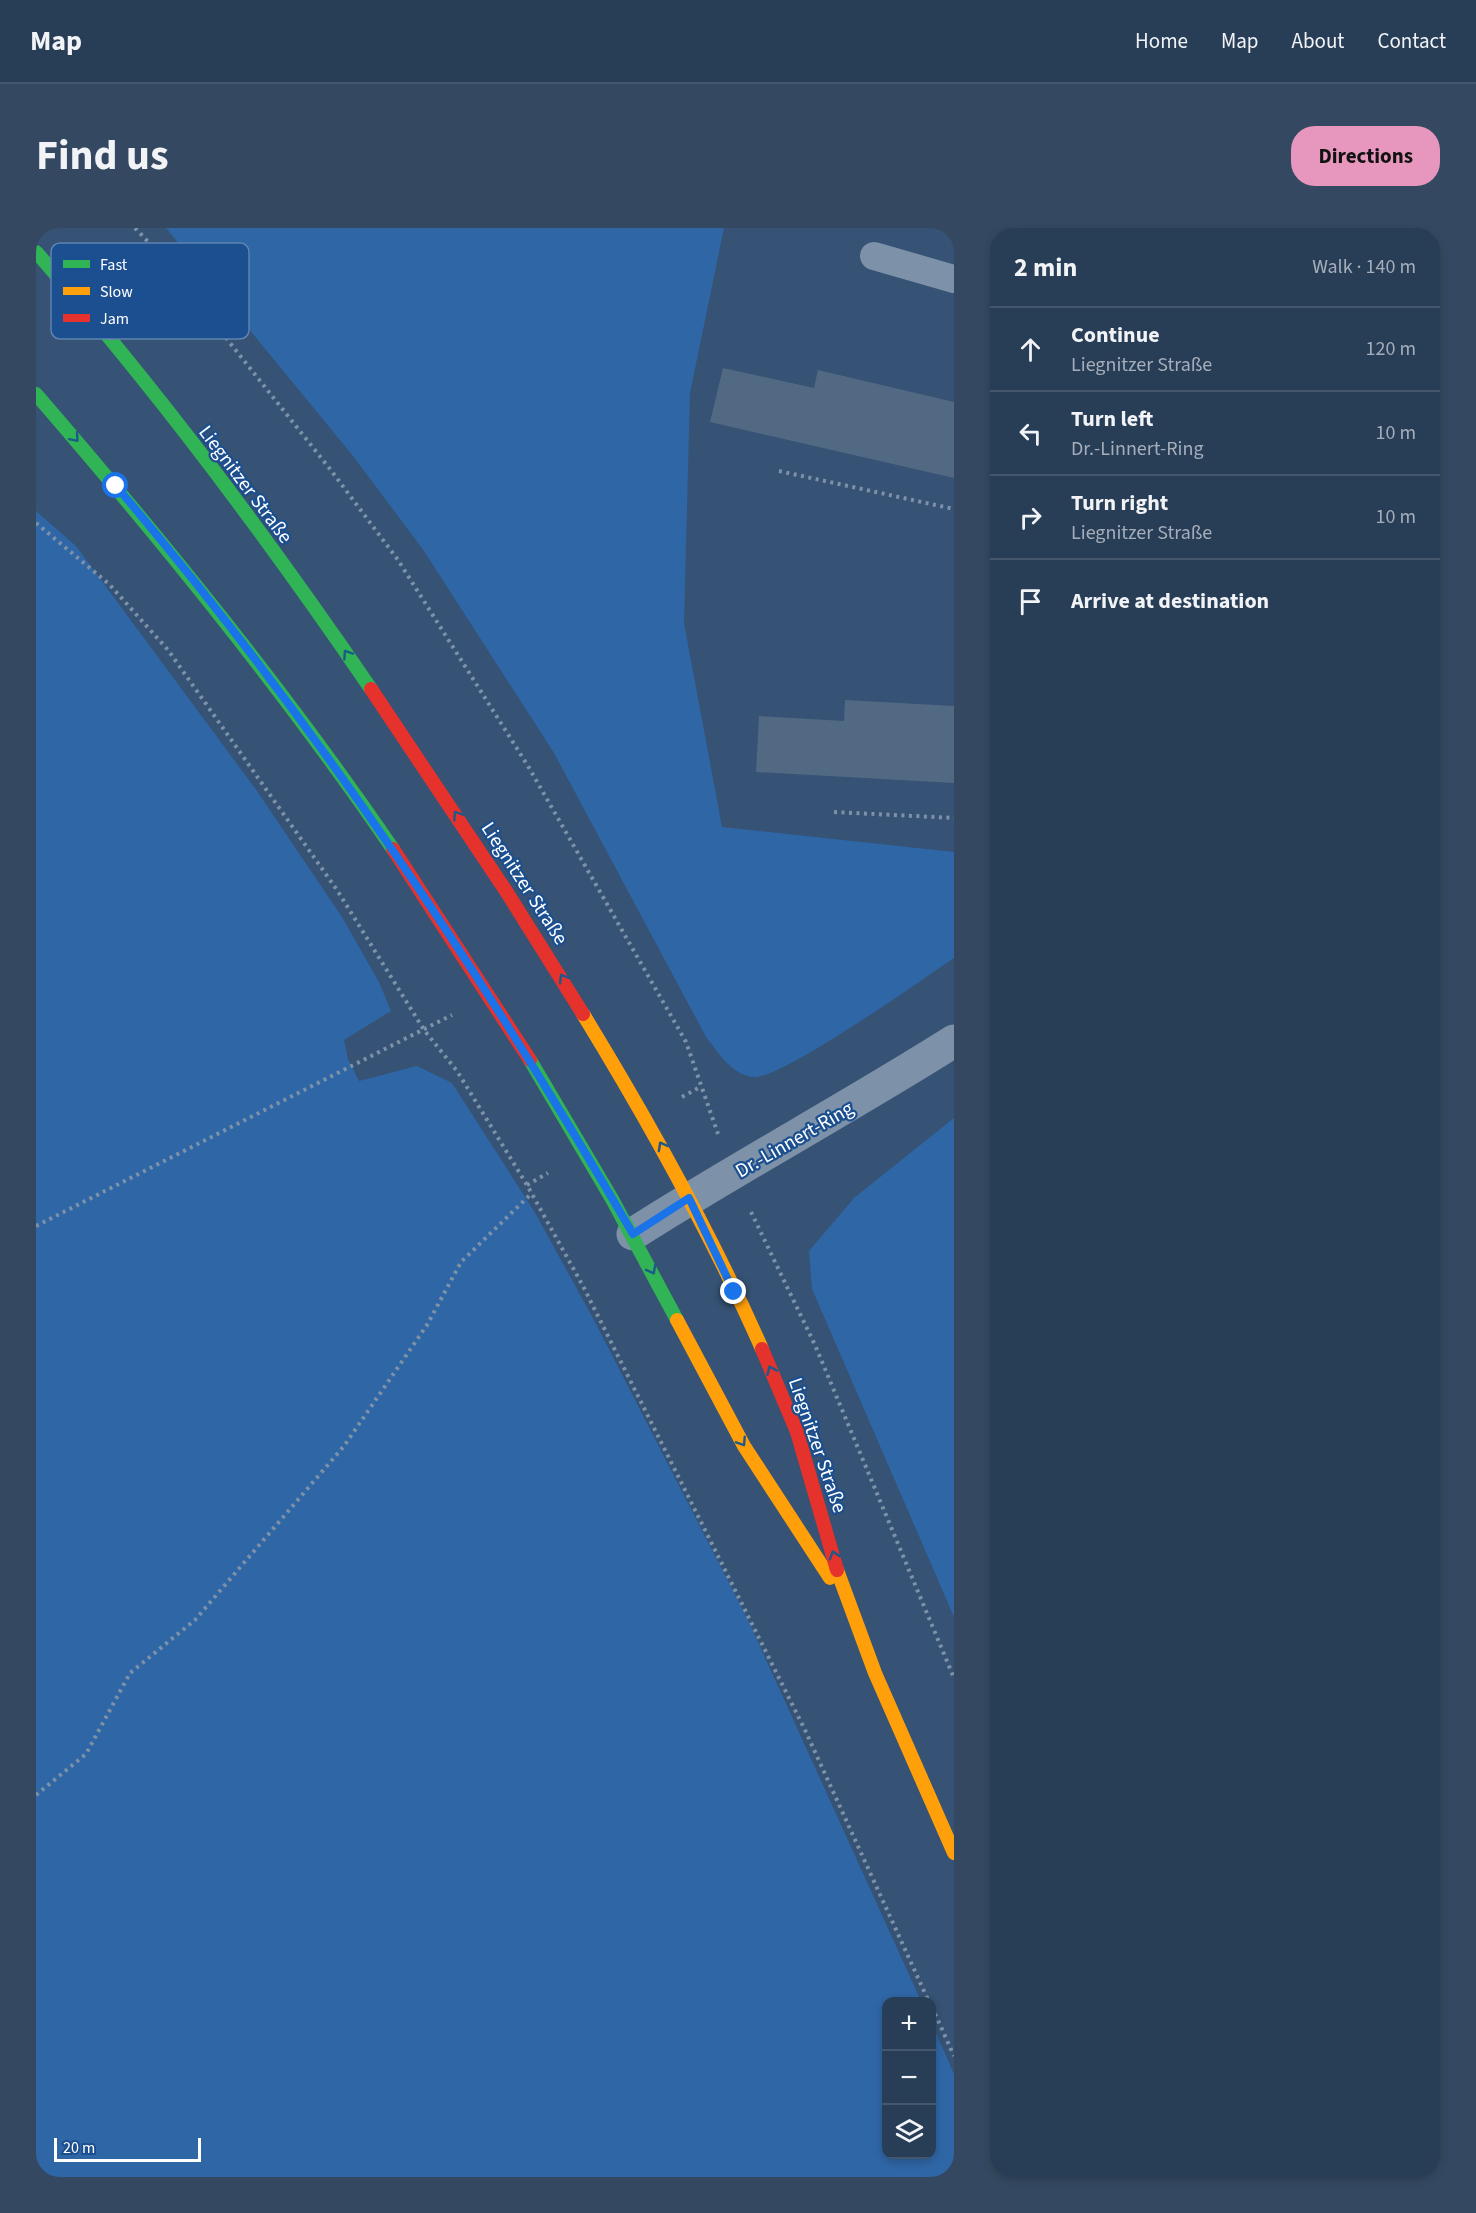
<!DOCTYPE html>
<meta charset="utf-8">
<style>
:root{--surface:#283e57;--page:#344961;--text:#f1f3f6;--muted:#a5aeba;--line:#44576d;--accent:#e797bd}
body{margin:0;font-family:"Source Sans 3",sans-serif;background:var(--page);color:var(--text)}
.controls{position:absolute;right:18px;bottom:18px;display:grid;overflow:hidden;border-radius:12px;box-shadow:0 3px 9px #0003}
.controls button{width:54px;height:54px;display:grid;place-items:center;padding:0;border:0;border-bottom:2px solid var(--line);background:var(--surface);color:var(--text);font:30px sans-serif}
.scale{position:absolute;left:18px;bottom:15px;width:147px;box-sizing:border-box;padding-left:6px;border:3px solid #fff;border-top:0;font-size:16px;line-height:21px;white-space:nowrap;color:#fff;-webkit-text-stroke:4px #1b4f8f;paint-order:stroke}
.stop{position:absolute;width:18px;height:18px;margin:-14px;border:4px solid #1a73e8;border-radius:50%;background:#fff}
.stop.end{background:#1a73e8;border-color:#fff;box-shadow:0 2px 6px #0008}
.list{margin:0;padding:0;list-style:none}
h2{display:flex;justify-content:space-between;align-items:center;height:78px;margin:0;padding:0 24px;font-size:26px}
h2 small{font-size:20px;font-weight:400;color:var(--muted)}
.list li{display:grid;grid-template-columns:39px 1fr auto;gap:18px;align-items:center;box-sizing:border-box;height:84px;padding:0 24px;border-top:2px solid var(--line)}
.list b{display:block;font-size:22px;white-space:nowrap}
.list p{margin:0;font-size:20px;white-space:nowrap;color:var(--muted)}
.list em{font-size:20px;font-style:normal;color:var(--muted)}
.icon{flex:none;width:33px;height:33px;fill:none;stroke:currentColor;stroke-width:2;stroke-linecap:round;stroke-linejoin:round}
.map{position:relative;flex:none;width:918px;height:1949px;overflow:hidden;border-radius:24px}
header{display:flex;align-items:center;gap:36px;box-sizing:border-box;height:84px;padding:0 30px;background:var(--surface);border-bottom:2px solid var(--line)}
header strong{font-size:28px}
nav{display:flex;gap:33px;margin-inline-start:auto;font-size:21px}
.intro{display:flex;align-items:center;justify-content:space-between;box-sizing:border-box;height:144px;padding:0 36px}
h1{margin:0;font-size:42px}
.button{padding:15px 27px;border-radius:24px;background:var(--accent);color:#111;font-size:21px;font-weight:700}
main{display:flex;gap:36px;padding:0 36px}
aside{flex:1;background:var(--surface);border-radius:24px;box-shadow:0 3px 9px #0003}
.map>svg:first-child{display:block}
</style>
<header>
<strong>Map</strong>
<nav><a>Home</a><a>Map</a><a>About</a><a>Contact</a></nav>
</header>
<div class="intro"><h1>Find us</h1><a class="button">Directions</a></div>
<main>
<div class="map">
<svg width="918" height="1949" viewBox="0 0 918 1949">
<rect width="100%" height="100%" fill="#365274"/>
<!-- green -->
<g fill="#2f66a5">
<path d="M130 0H688L654 165 648 395 686 599 918 624V730C887 751 746 851 718 849 695 847 683 825 670 809L518 525 388 323 317 228Z"/>
<polygon points="0,283 40,318 221,563 306,689 343,754 355,783 308,812 312,831 323,853 381,838 416,855 498,983 557,1090 712,1392 885,1773 850,1774 850,1926 896,1926 896,1796 918,1846 918,1949 0,1949"/>
<polygon points="918,890 918,1389 776,1061 773,1023 818,970"/>
</g>
<!-- building -->
<g fill="#526984">
<polygon points="687,140 778,160 782,142 918,174 918,250 674,194"/>
<polygon points="809,472 918,478 918,555 720,544 723,488 808,493"/>
</g>
<g fill="none" stroke-linecap="round" stroke-linejoin="round">
<!-- path -->
<g stroke="#7d92a8" stroke-width="4" stroke-dasharray="3 4.5" stroke-linecap="butt">
<polyline points="99,0 121,23 294,241 362,332 492,538 650,814 682,906"/>
<polyline points="743,243 918,281"/>
<polyline points="0,295 73,356 132,422 301,662 388,802 421,843 491,957 547,1058 769,1502 893,1774"/>
<polyline points="798,584 918,590"/>
<polyline points="646,869 664,859"/>
<polyline points="491,957 512,945"/>
<polyline points="715,984 779,1117 918,1450"/>
<polyline points="0,998 416,787"/>
<polyline points="0,1567 50,1526 94,1445 159,1392 308,1218 391,1097 425,1034 496,965"/>
<polyline points="896,1779 918,1828"/>
</g>
<!-- lane -->
<polyline stroke="#7d92a8" stroke-width="28" points="838,28 918,51"/>
<!-- street -->
<path stroke="#7d92a8" stroke-width="33" d="M597 1006C702 939 812 880 918 813"/>
<!-- fast -->
<g stroke="#30b455" stroke-width="14">
<path d="M0 24C122 162 231 309 335 461"/>
<path d="M0 166C126 312 248 462 357 621"/>
<polyline points="494,832 576,971 641,1092"/>
</g>
<!-- slow -->
<g stroke="#ff9f0a" stroke-width="14">
<path d="M547 786C613 894 675 1005 726 1121"/>
<polyline points="641,1092 708,1218 794,1350"/>
<polyline points="801,1342 839,1445 918,1625"/>
</g>
<!-- jam -->
<g stroke="#e5322d" stroke-width="14">
<polyline points="335,461 470,663 547,786"/>
<polyline points="357,621 494,832"/>
<polyline points="726,1121 761,1204 801,1342"/>
</g>
</g>
<!-- one-way arrows -->
<defs><path id="oneway-chevron" d="M-2-3.5L2.5 0L-2 3.5" fill="none" stroke-width="1.6" stroke-linecap="round" stroke-linejoin="round" transform="scale(1.5)"/></defs>
<g stroke="#1d5989">
<use href="#oneway-chevron" transform="translate(39 210) rotate(49)"/>
<use href="#oneway-chevron" transform="translate(311 426) rotate(-124)"/>
<use href="#oneway-chevron" transform="translate(421 587) rotate(-124)"/>
<use href="#oneway-chevron" transform="translate(527 750) rotate(-121)"/>
<use href="#oneway-chevron" transform="translate(626 918) rotate(-119)"/>
<use href="#oneway-chevron" transform="translate(616 1042) rotate(62)"/>
<use href="#oneway-chevron" transform="translate(735 1142) rotate(-114)"/>
<use href="#oneway-chevron" transform="translate(706 1214) rotate(57)"/>
<use href="#oneway-chevron" transform="translate(798 1327) rotate(-107)"/>
</g>
<g fill="none" stroke-linecap="round" stroke-linejoin="round">
<!-- route -->
<path stroke="#1a73e8" stroke-width="8" d="M80 258C277 490 445 743 597 1006L653 970 698 1064"/>
</g>
<g text-anchor="middle" stroke-width="4.5" stroke-linejoin="round" paint-order="stroke">
<!-- street labels -->
<g font-size="20" fill="#fff" stroke="#1b4f8f">
<text transform="translate(210 256) rotate(53)" y="7">Liegnitzer Straße</text>
<text transform="translate(489 655) rotate(57)" y="7">Liegnitzer Straße</text>
<text transform="translate(758 911) rotate(-30)" y="7">Dr.-Linnert-Ring</text>
<text transform="translate(782 1217) rotate(71)" y="7">Liegnitzer Straße</text>
</g>
</g>
<!-- legend -->
<rect x="15" y="15" width="198" height="96" rx="9" fill="#1b4f8f" stroke="#5f84b1" stroke-width="1.5"/>
<rect x="27" y="32" width="27" height="8" fill="#30b455"/>
<rect x="27" y="59" width="27" height="8" fill="#ff9f0a"/>
<rect x="27" y="86" width="27" height="8" fill="#e5322d"/>
<g font-size="16" fill="#fff">
<text x="64" y="42">Fast</text>
<text x="64" y="69">Slow</text>
<text x="64" y="96">Jam</text>
</g>
</svg>
<div class="controls">
<button>+</button>
<button>−</button>
<button><svg class="icon" aria-label="layers" viewBox="0 0 24 24"><path d="M12 4l9 5-9 5-9-5zM3 14l9 5 9-5"/></svg></button>
</div>
<div class="scale">20 m</div>
<div class="stop" style="left:80px;top:258px"></div>
<div class="stop end" style="left:698px;top:1064px"></div>
</div>
<aside>
<h2>2 min<small>Walk · 140 m</small></h2>
<ul class="list">
<li><svg class="icon" aria-label="ahead" viewBox="0 0 24 24"><path d="M12 20V5M6 11l6-6 6 6"/></svg><div><b>Continue</b><p>Liegnitzer Straße</p></div><em>120 m</em></li>
<li><svg class="icon" aria-label="left" viewBox="0 0 24 24"><path d="M17 20v-9H6M10 6l-5 5 5 5"/></svg><div><b>Turn left</b><p>Dr.-Linnert-Ring</p></div><em>10 m</em></li>
<li><svg class="icon" aria-label="right" viewBox="0 0 24 24"><path d="M7 20v-9h11M14 6l5 5-5 5"/></svg><div><b>Turn right</b><p>Liegnitzer Straße</p></div><em>10 m</em></li>
<li><svg class="icon" aria-label="arrive" viewBox="0 0 24 24"><path d="M6 21V4h12l-3 4 3 4H6"/></svg><div><b>Arrive at destination</b></div></li>
</ul>
</aside>
</main>
